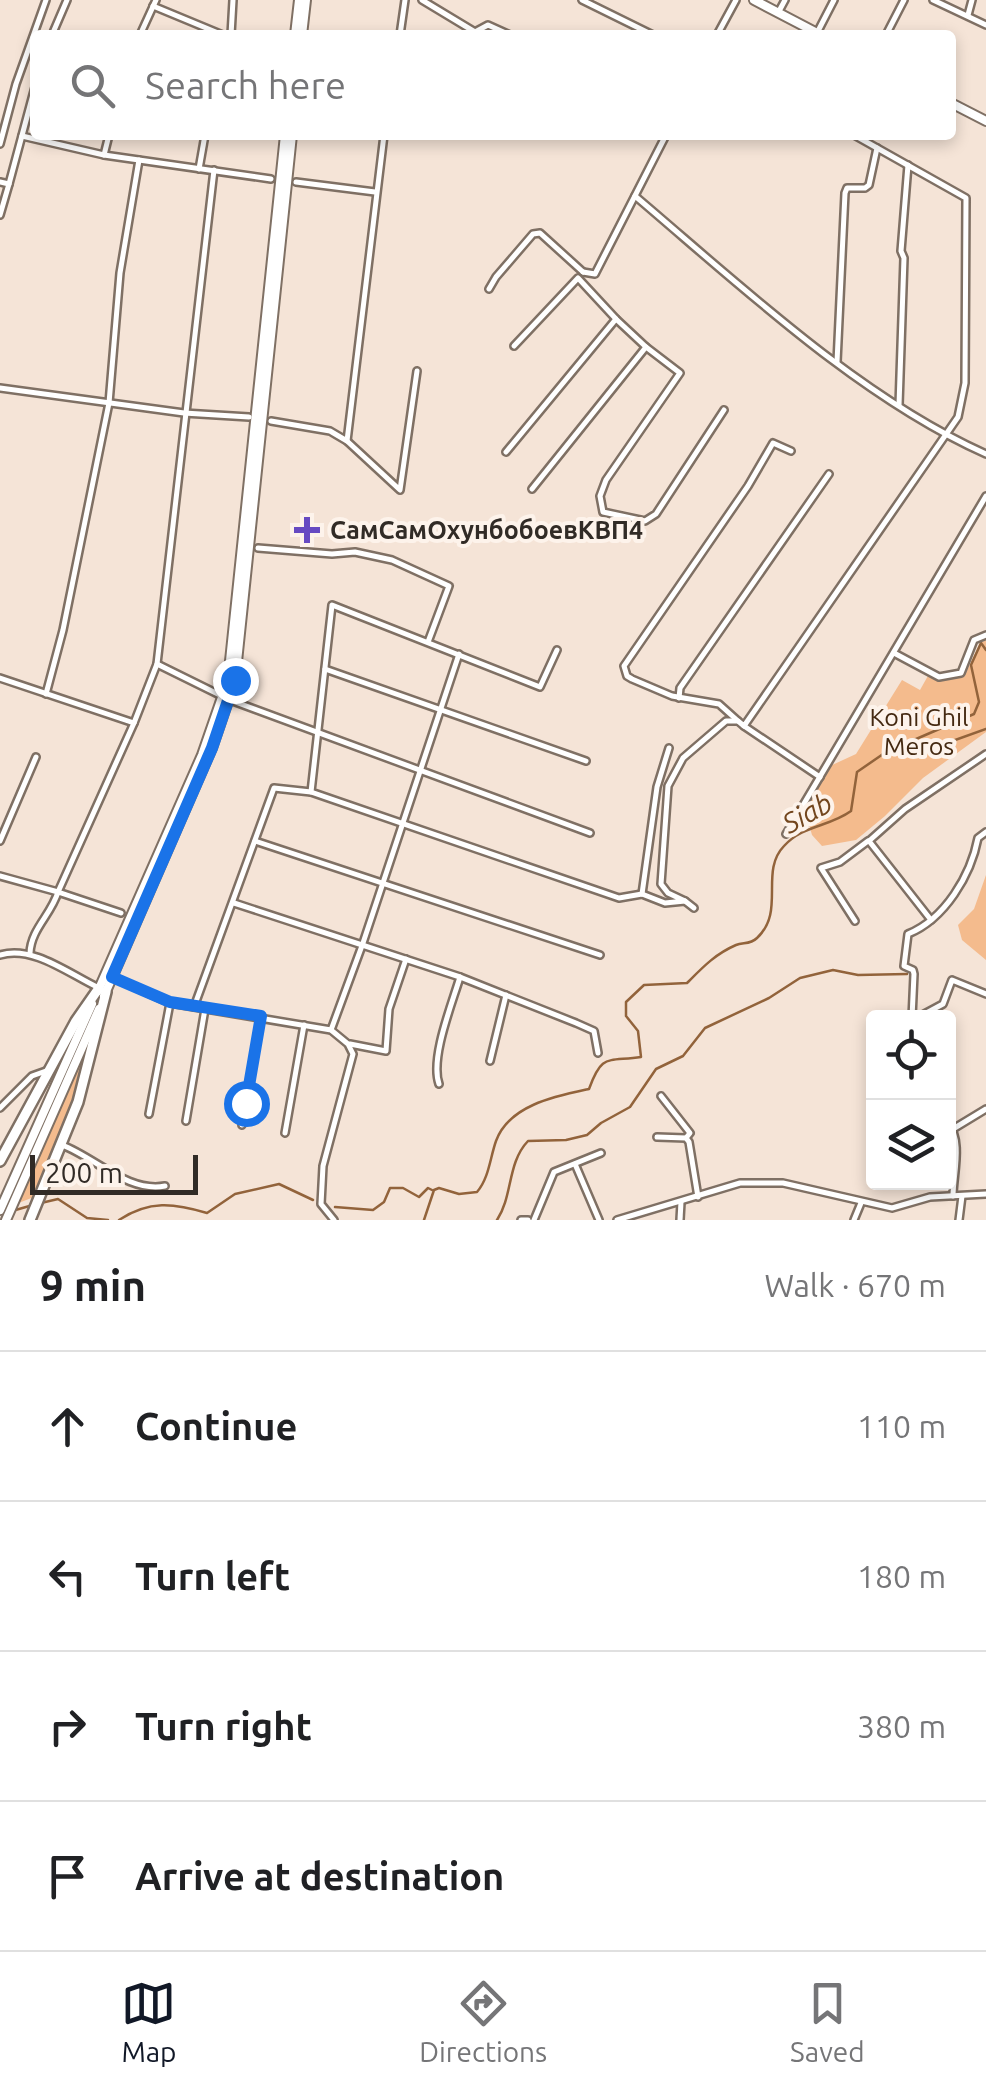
<!DOCTYPE html>
<meta charset="utf-8">
<style>
:root{--surface:#fff;--page:#f2f2f2;--text:#202124;--muted:#757577;--line:#e0e0e0;--accent:#111827}
body{margin:0;font-family:Ubuntu,sans-serif;background:var(--page);color:var(--text)}
.controls{position:absolute;right:30px;bottom:30px;display:grid;overflow:hidden;border-radius:10px;box-shadow:0 5px 15px #0003}
.controls button{width:90px;height:90px;display:grid;place-items:center;padding:0;border:0;border-bottom:2px solid var(--line);background:var(--surface);color:var(--text);font:50px sans-serif}
.scale{position:absolute;left:30px;bottom:25px;width:168px;box-sizing:border-box;padding-left:10px;border:5px solid #312b26;border-top:0;font-size:28px;line-height:35px;white-space:nowrap;color:#312b26;-webkit-text-stroke:8px #fdf3eb;paint-order:stroke}
.stop{position:absolute;width:30px;height:30px;margin:-22px;border:8px solid #1a73e8;border-radius:50%;background:#fff}
.stop.end{background:#1a73e8;border-color:#fff;box-shadow:0 2px 10px #0008}
.list{margin:0;padding:0;list-style:none}
h2{display:flex;justify-content:space-between;align-items:center;height:130px;margin:0;padding:0 40px;font-size:42px}
h2 small{font-size:32px;font-weight:400;color:var(--muted)}
.list li{display:grid;grid-template-columns:65px 1fr auto;gap:30px;align-items:center;box-sizing:border-box;height:150px;padding:0 40px;border-top:2px solid var(--line)}
.list b{display:block;font-size:38px;white-space:nowrap}
.list em{font-size:32px;font-style:normal;color:var(--muted)}
.icon{flex:none;width:55px;height:55px;fill:none;stroke:currentColor;stroke-width:2;stroke-linecap:round;stroke-linejoin:round}
.map{position:relative;flex:none;width:986px;height:1220px;overflow:hidden}
.search{position:absolute;background:var(--surface);box-shadow:0 5px 15px #0003;left:30px;right:30px;top:30px;height:110px;display:flex;align-items:center;gap:25px;box-sizing:border-box;padding:0 35px;border-radius:10px;color:var(--muted);font-size:38px}
.sheet{height:730px;background:var(--surface)}
nav{display:flex;justify-content:space-around;align-items:center;box-sizing:border-box;height:140px;border-top:2px solid var(--line);background:var(--surface);font-size:28px;color:var(--muted)}
nav a{display:grid;justify-items:center;gap:5px}
nav .on{color:var(--accent)}
.map>svg:first-child{display:block}
</style>
<div class="map">
<svg width="986" height="1220" viewBox="0 0 986 1220">
<rect width="100%" height="100%" fill="#f5e4d7"/>
<!-- green -->
<g fill="#f4bb8d">
<polygon points="986,640 986,732 923,778 885,816 856,840 822,846 812,835 805,810 830,766 856,754 902,680 920,690 929,674 940,679 964,677 980,643"/>
<polygon points="986,875 986,960 962,940 958,925 974,909"/>
<polygon points="96,1028 65,1129 34,1197 16,1204"/>
</g>
<g fill="none" stroke-linecap="round" stroke-linejoin="round">
<!-- stream -->
<g stroke="#92633b" stroke-width="2.5">
<polyline points="908,742 944,744 986,729"/>
<polyline points="41,1203 58,1199 87,1218 108,1220"/>
<polyline points="335,1207 373,1210 384,1202 390,1188 403,1188 419,1197 428,1188 432,1190"/>
<polyline points="12,1211 33,1205"/>
<path d="M119 1220C149 1200 174 1203 207 1213L235 1194 279 1184 313 1200"/>
<path d="M424 1220 434 1190 439 1188 459 1194 477 1192C489 1178 490 1158 496 1141 509 1105 556 1096 589 1089 602 1053 607 1062 641 1057L638 1031 626 1016V1002L644 985 687 983C702 968 715 954 736 945 743 942 750 945 757 938 786 911 759 872 784 846 803 825 829 827 851 811L857 772 886 752 974 714 979 702 971 665 981 643 986 650"/>
<path d="M497 1220C513 1196 507 1163 528 1141L566 1140 587 1135 601 1123 630 1107 656 1069 683 1056 705 1028 769 998 800 978 833 970 858 975 907 974"/>
</g>
<!-- minor casing -->
<g stroke="#7f7064" stroke-width="10">
<g id="minor">
<polyline points="422,0 475,32 488,25 510,35"/>
<polyline points="582,0 653,35"/>
<polyline points="933,0 986,25"/>
<polyline points="153,6 223,35"/>
<polyline points="778,13 785,0"/>
<polyline points="968,15 972,0"/>
<polyline points="817,33 834,0"/>
<polyline points="52,35 67,0"/>
<polyline points="140,35 156,0"/>
<polyline points="231,35 233,0"/>
<polyline points="400,35 405,0"/>
<polyline points="717,35 736,0"/>
<polyline points="886,35 904,0"/>
<polyline points="22,136 104,155 271,179"/>
<polyline points="0,144 16,84 46,0"/>
<polyline points="104,155 109,135"/>
<polyline points="199,169 205,135"/>
<polyline points="0,182 9,184 35,87"/>
<polyline points="296,182 375,192"/>
<path d="M635 196C740 285 860 398 986 454"/>
<polyline points="0,215 9,184"/>
<polyline points="583,272 595,274 666,135"/>
<polyline points="489,289 496,277 533,234 540,233 583,272"/>
<polyline points="514,346 578,278 616,319"/>
<polyline points="837,362 845,193 847,188 865,188 869,185 877,148"/>
<polyline points="0,388 184,413 249,417"/>
<polyline points="899,405 904,258 901,251 908,165"/>
<polyline points="271,421 330,431 347,441 400,490 417,371"/>
<polyline points="347,441 384,135"/>
<polyline points="506,452 616,319 646,347"/>
<polyline points="532,489 646,347 680,373 606,480 600,496 603,512 645,521 656,514 724,410"/>
<polyline points="258,548 332,554 355,552 392,560 449,586 428,642"/>
<polyline points="557,650 540,687 332,605 311,792 619,898 642,894 665,903 685,901 668,893 661,884 668,786 683,758 726,721 738,721 744,726 958,417 965,383 966,198 854,135"/>
<polyline points="894,653 939,677 961,673 974,640 986,635"/>
<polyline points="157,664 230,700 590,833"/>
<polyline points="325,669 586,761"/>
<polyline points="0,678 134,723"/>
<polyline points="46,694 63,630 109,403 120,273 139,160"/>
<polyline points="679,698 680,688 829,474"/>
<polyline points="738,721 719,704 672,696 632,679 627,676 624,666 748,486 773,443 791,451"/>
<polyline points="744,726 820,777"/>
<polyline points="786,834 986,496"/>
<polyline points="0,841 36,757"/>
<polyline points="255,841 600,955"/>
<polyline points="0,876 58,892 134,723 157,664 214,170"/>
<polyline points="642,894 657,787 669,748"/>
<polyline points="685,901 694,908"/>
<polyline points="234,903 460,977 576,1023 594,1031 598,1053"/>
<polyline points="931,920 869,841 905,809 986,754"/>
<polyline points="855,921 821,868 840,862 868,841"/>
<path d="M30 953C31 929 51 915 58 892L121 913"/>
<path d="M0 955C33 945 69 974 99 988"/>
<polyline points="110,976 170,1003 331,1030 348,1044 353,1054 323,1166 321,1204 334,1220"/>
<polyline points="194,1007 274,788 311,792"/>
<path d="M912 1018 914 974 913 970 904 966 908 934C945 919 971 875 978 838L986 832"/>
<polyline points="917,1018 943,1004 952,980 986,994"/>
<polyline points="331,1030 363,943 459,654"/>
<polyline points="350,1044 386,1051 389,1009 406,959"/>
<polyline points="490,1061 506,995"/>
<path d="M439 1084C430 1058 452 1004 460 977"/>
<polyline points="661,1096 690,1133 686,1138"/>
<polyline points="0,1108 32,1076 46,1071"/>
<polyline points="149,1114 170,1003"/>
<polyline points="186,1121 205,1009"/>
<path d="M948 1124C963 1140 953 1175 953 1196"/>
<polyline points="242,1125 261,1016"/>
<polyline points="953,1129 986,1109"/>
<polyline points="285,1133 304,1025"/>
<polyline points="657,1137 686,1138 689,1142 698,1197"/>
<path d="M62 1145C96 1158 128 1193 165 1186"/>
<polyline points="575,1164 599,1220"/>
<polyline points="521,1220 528,1220"/>
<polyline points="534,1220 554,1172 601,1153"/>
<polyline points="617,1220 740,1183 783,1183 892,1208 930,1197 986,1194"/>
<polyline points="680,1220 681,1202"/>
<polyline points="854,1220 861,1203"/>
<polyline points="959,1220 962,1196"/>
</g>
</g>
<!-- secondary casing -->
<g stroke="#7f7064" stroke-width="12">
<g id="secondary">
<polyline points="754,0 821,35"/>
<polyline points="295,35 299,0"/>
<polyline points="302,35 306,0"/>
<polyline points="951,103 986,121"/>
<polyline points="98,991 202,755 228,680 285,135"/>
<polyline points="104,996 212,748 235,681 292,135"/>
<polyline points="0,1210 92,1004"/>
<polyline points="6,1220 99,1009"/>
</g>
</g>
<!-- trunk casing -->
<g stroke="#7f7064" stroke-width="14">
<g id="trunk">
<polyline points="0,1161 76,1021 99,988"/>
<polyline points="30,1220 78,1102 106,992"/>
</g>
</g>
<!-- minor -->
<use href="#minor" stroke="#fff" stroke-width="5"/>
<!-- secondary -->
<use href="#secondary" stroke="#fff" stroke-width="8"/>
<!-- trunk -->
<use href="#trunk" stroke="#fff" stroke-width="9"/>
</g>
<g fill="none" stroke-linecap="round" stroke-linejoin="round">
<!-- route -->
<polyline stroke="#1a73e8" stroke-width="12" points="235,680 212,748 112,977 170,1002 261,1016 246,1103"/>
</g>
<!-- markers -->
<path fill="#664ac2" stroke="#fdf3eb" stroke-width="4" d="M302 515h10v10h10v10h-10v10h-10v-10h-10v-10h10z"/>
<g text-anchor="middle" stroke-width="8" stroke-linejoin="round" paint-order="stroke">
<!-- poi labels -->
<g font-size="25" font-weight="bold" fill="#312b26" stroke="#fdf3eb" text-anchor="start">
<text x="330" y="539">СамСамОхунбобоевКВП4</text>
</g>
<!-- park labels -->
<g font-size="25" fill="#442911" stroke="#fdf3eb">
<text x="919" y="726">Koni Ghil<tspan x="919" dy="29">Meros</tspan></text>
</g>
<!-- water labels -->
<g font-size="28" font-style="italic" fill="#73461e" stroke="#fdf3eb">
<text transform="translate(807 813) rotate(-29)" y="10">Siab</text>
</g>
</g>
</svg>
<div class="controls">
<button><svg class="icon" aria-label="locate" viewBox="0 0 24 24"><circle cx="12" cy="12" r="6"/><path d="M12 2v4M12 18v4M2 12h4M18 12h4"/></svg></button>
<button><svg class="icon" aria-label="layers" viewBox="0 0 24 24"><path d="M12 4l9 5-9 5-9-5zM3 14l9 5 9-5"/></svg></button>
</div>
<div class="scale">200 m</div>
<div class="stop" style="left:246px;top:1103px"></div>
<div class="stop end" style="left:235px;top:680px"></div>
<div class="search"><svg class="icon" aria-label="search" viewBox="0 0 24 24"><circle cx="10" cy="10" r="6"/><path d="M15 15l6 6"/></svg>Search here</div>
</div>
<section class="sheet">
<h2>9 min<small>Walk · 670 m</small></h2>
<ul class="list">
<li><svg class="icon" aria-label="ahead" viewBox="0 0 24 24"><path d="M12 20V5M6 11l6-6 6 6"/></svg><div><b>Continue</b></div><em>110 m</em></li>
<li><svg class="icon" aria-label="left" viewBox="0 0 24 24"><path d="M17 20v-9H6M10 6l-5 5 5 5"/></svg><div><b>Turn left</b></div><em>180 m</em></li>
<li><svg class="icon" aria-label="right" viewBox="0 0 24 24"><path d="M7 20v-9h11M14 6l5 5-5 5"/></svg><div><b>Turn right</b></div><em>380 m</em></li>
<li><svg class="icon" aria-label="arrive" viewBox="0 0 24 24"><path d="M6 21V4h12l-3 4 3 4H6"/></svg><div><b>Arrive at destination</b></div></li>
</ul>
</section>
<nav>
<a class="on"><svg class="icon" aria-label="map" viewBox="0 0 24 24"><path d="M3 6l6-2 6 2 6-2v14l-6 2-6-2-6 2zM9 4v14M15 6v14"/></svg>Map</a>
<a><svg class="icon" aria-label="directions" viewBox="0 0 24 24"><path d="M12 3l9 9-9 9-9-9zM9 14v-3h6M13 9l2 2-2 2"/></svg>Directions</a>
<a><svg class="icon" aria-label="saved" viewBox="0 0 24 24"><path d="M7 4h10v16l-5-4-5 4z"/></svg>Saved</a>
</nav>
